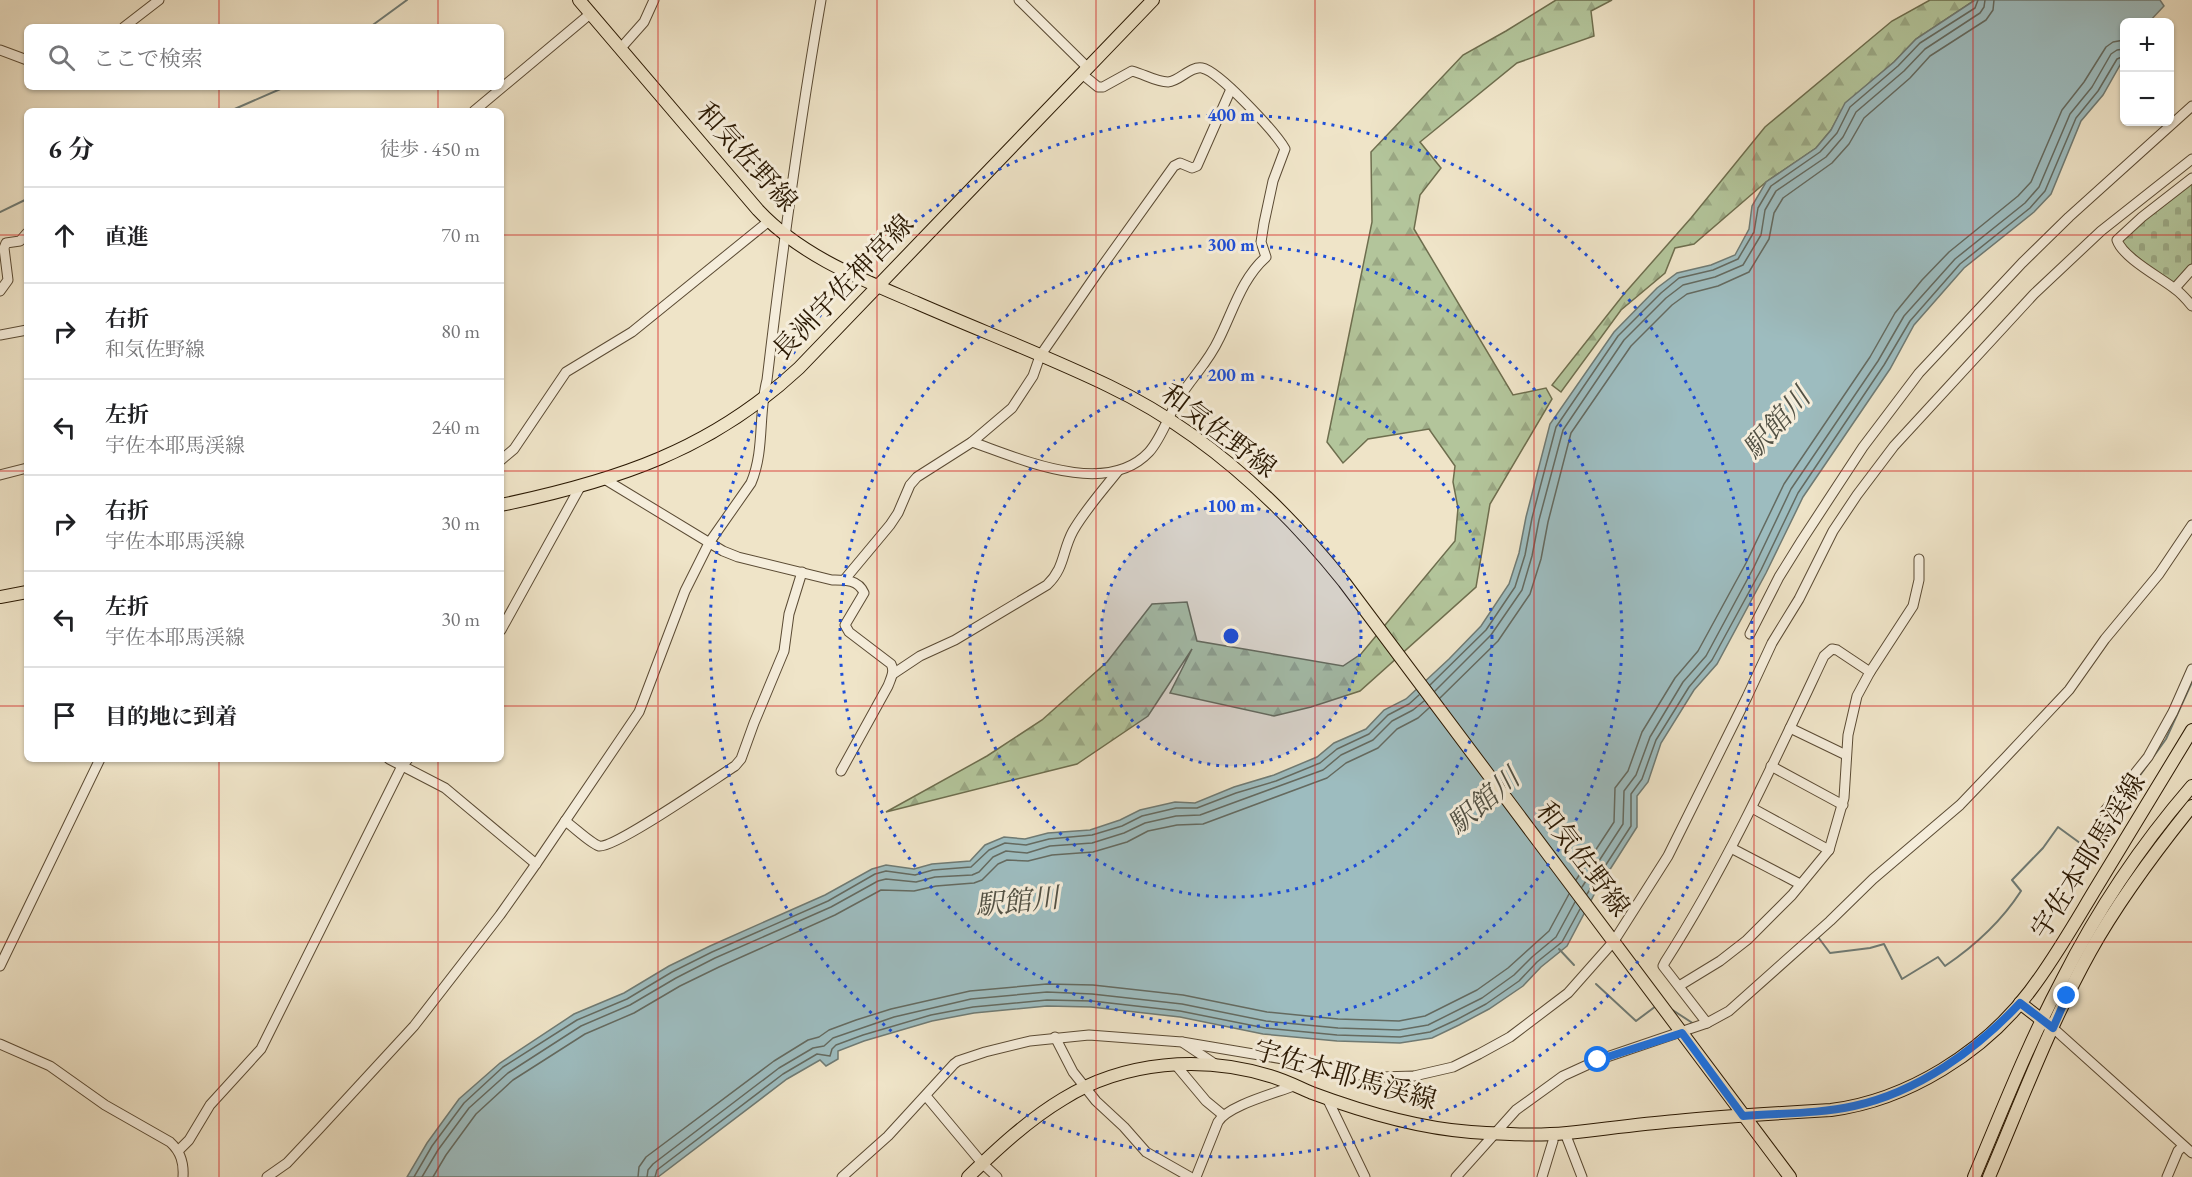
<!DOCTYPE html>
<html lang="ja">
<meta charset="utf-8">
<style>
:root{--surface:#fff;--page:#f6f6f6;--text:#202124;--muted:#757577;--line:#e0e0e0}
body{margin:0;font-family:"EB Garamond","Noto Serif JP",serif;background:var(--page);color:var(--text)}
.controls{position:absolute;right:18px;top:18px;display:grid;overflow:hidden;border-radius:9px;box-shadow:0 2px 4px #0004}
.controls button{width:54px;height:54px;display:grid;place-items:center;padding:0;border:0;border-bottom:2px solid var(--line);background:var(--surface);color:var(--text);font:30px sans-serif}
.stop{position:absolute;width:18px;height:18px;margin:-14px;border:4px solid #1a73e8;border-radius:50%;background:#fff}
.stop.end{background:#1a73e8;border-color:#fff;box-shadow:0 2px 6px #0008}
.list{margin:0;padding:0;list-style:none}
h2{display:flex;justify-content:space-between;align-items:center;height:78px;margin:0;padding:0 24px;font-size:26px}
h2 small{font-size:20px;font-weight:400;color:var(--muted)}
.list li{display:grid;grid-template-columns:39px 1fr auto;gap:18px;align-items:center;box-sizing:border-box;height:96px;padding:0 24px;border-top:2px solid var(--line)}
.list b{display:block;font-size:22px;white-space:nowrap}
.list p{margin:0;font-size:20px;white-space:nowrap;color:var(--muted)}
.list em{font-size:20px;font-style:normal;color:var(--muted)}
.icon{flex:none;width:33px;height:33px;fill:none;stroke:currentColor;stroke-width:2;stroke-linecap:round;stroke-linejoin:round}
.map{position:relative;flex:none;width:2192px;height:1177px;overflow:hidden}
.search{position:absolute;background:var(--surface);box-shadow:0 2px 4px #0004;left:24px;top:24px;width:480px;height:66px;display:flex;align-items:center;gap:15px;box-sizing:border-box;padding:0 21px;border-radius:9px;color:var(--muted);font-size:22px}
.panel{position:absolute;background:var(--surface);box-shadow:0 2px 4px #0004;left:24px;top:108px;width:480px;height:654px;border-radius:9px}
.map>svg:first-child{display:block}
</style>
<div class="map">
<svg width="2192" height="1177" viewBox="0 0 2192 1177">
<defs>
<pattern id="forest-firs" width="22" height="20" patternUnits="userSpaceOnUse" patternTransform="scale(1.5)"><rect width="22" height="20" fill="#b3c59b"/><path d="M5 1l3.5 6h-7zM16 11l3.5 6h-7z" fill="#9aa884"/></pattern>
<pattern id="cemetery-stones" width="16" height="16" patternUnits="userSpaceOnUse" patternTransform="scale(1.5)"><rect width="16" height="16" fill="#b3c59b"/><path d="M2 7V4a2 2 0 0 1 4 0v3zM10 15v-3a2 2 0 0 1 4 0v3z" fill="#9aa884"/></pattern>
</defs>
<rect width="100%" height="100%" fill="#efe4c8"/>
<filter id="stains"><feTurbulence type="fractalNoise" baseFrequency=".00333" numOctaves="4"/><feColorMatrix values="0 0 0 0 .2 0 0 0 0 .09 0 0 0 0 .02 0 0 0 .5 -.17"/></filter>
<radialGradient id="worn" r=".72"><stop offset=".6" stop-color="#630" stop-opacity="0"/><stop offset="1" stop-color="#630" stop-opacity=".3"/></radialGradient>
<!-- forest -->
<g fill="url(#forest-firs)" stroke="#6e6e4e" stroke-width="1.5">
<polygon points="1556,0 1612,0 1591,11 1594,36 1517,63 1420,142 1441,168 1420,195 1414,229 1513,395 1546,388 1552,399 1490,504 1476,587 1360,691 1311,707 1274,716 1170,693 1192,649 1148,716 1077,764 886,812 987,756 1042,720 1107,662 1152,604 1187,602 1197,641 1343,666 1361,654 1455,541 1458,508 1453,482 1455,466 1429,429 1368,439 1343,463 1327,442 1372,222 1371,152 1463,55 1506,31"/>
<polygon points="1930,0 1975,0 1916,39 1894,62 1846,103 1831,130 1816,148 1766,182 1694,244 1675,248 1665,273 1621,310 1561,392 1552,385 1624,294 1691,218 1765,127 1892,21"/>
</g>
<!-- cemetery -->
<polygon fill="url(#cemetery-stones)" stroke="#6e6e4e" stroke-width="1.5" points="2192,180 2192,269 2176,283 2170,284 2123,245 2122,237"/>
<!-- water -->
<polygon fill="#9dbcbf" stroke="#6f7a73" stroke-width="1.5" points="1975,0 2160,0 2164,6 2149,22 2124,22 2124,58 2103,95 2081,121 2051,194 2034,212 1964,268 1914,325 1890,369 1803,497 1766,573 1717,664 1694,690 1661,743 1648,782 1637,796 1637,827 1595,893 1567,946 1541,967 1523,986 1489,1009 1459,1025 1432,1038 1400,1043 1337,1041 1263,1034 1180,1017 1091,1007 1047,1006 974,1013 932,1021 864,1041 838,1051 838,1059 826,1066 820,1060 787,1079 658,1177 407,1177 427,1143 459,1099 500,1063 574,1014 624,993 669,966 710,946 825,895 872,869 886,865 914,869 932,864 970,861 985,845 1004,837 1025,839 1048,833 1090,830 1120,820 1140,810 1175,802 1195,803 1234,787 1274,775 1317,757 1334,743 1366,729 1384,710 1406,699 1449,659 1481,626 1509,584 1519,553 1526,517 1550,424 1614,332 1657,288 1677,273 1711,265 1735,255 1749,229 1752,206 1766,182 1816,148 1831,130 1845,103 1894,62 1916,39"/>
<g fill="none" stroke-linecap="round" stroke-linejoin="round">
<!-- shore -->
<g stroke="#646a60" stroke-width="1.5">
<polyline points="1430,685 1486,630 1515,587 1525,555 1532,518 1556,427 1618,336 1661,293 1679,278 1713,270 1738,259 1754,232 1758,208 1771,186 1820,152 1837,133 1850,107 1898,66 1920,43 1975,8 1978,0"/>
<polyline points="1435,691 1491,635 1522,590 1532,556 1539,520 1563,430 1624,340 1666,298 1683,285 1715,277 1743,265 1761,235 1765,210 1776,191 1826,157 1843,137 1856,112 1904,71 1925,49 1980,13 1984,7 1985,0"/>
<polyline points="1440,698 1498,641 1530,594 1541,559 1548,522 1571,433 1631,346 1672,305 1687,294 1718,286 1749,272 1769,239 1774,213 1783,198 1832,163 1849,144 1864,118 1910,78 1930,56 1986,20 1993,10 1994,0"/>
<polyline points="1576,880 1614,822 1615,788 1628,771 1642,732 1675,678 1698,651 1746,563 1784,484 1870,357 1895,313 1922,280 1949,252 2018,196 2031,182 2062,110 2084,82 2106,47 2113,42 2124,40"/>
<polyline points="1582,887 1623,824 1624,791 1636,775 1650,737 1683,682 1706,656 1754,567 1791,489 1878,361 1904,316 1955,259 2025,203 2039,187 2070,114 2092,87 2111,54 2117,50 2124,49"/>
<polyline points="1587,894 1631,826 1631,794 1642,779 1656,740 1689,687 1712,660 1761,570 1798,493 1884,365 1910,321 1960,264 2030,208 2045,191 2076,118 2098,91 2117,59 2124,56"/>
<polyline points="414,1177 432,1146 464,1103 503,1067 577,1020 627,999 672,972 712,952 828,901 875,874 886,871 915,875 933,870 971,867 989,850 1005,843 1026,845 1049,839 1092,835 1122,826 1142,816 1176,808 1197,808 1236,793 1276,781 1320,763 1337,749 1369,734 1388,715 1409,704 1419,695"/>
<polyline points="422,1177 438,1150 469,1108 508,1073 581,1026 630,1005 676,978 715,958 831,907 878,881 886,879 916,882 935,877 972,875 979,872 993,857 1006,851 1027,853 1050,846 1092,843 1124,833 1145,823 1176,816 1200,815 1323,770 1341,755 1373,740 1392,721 1413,710 1424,701"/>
<polyline points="433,1177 446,1155 476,1114 513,1080 585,1034 634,1013 680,986 719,967 835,915 881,890 914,891 936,886 974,883 982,880 998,864 1007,860 1028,861 1052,855 1093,852 1127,842 1148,831 1177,825 1203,824 1327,778 1346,763 1378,748 1397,729 1418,718 1429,708"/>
<polyline points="638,1177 639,1167 646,1157 774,1061 808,1040 819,1037 829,1030 856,1020 891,1009 970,991 1047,984 1093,985 1183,995 1267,1012 1338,1019 1399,1021 1425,1016 1477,990 1508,968 1549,931 1569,894"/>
<polyline points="647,1177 648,1170 653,1164 779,1068 813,1048 824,1046 833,1038 894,1017 971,999 1047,992 1092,994 1182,1004 1266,1021 1338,1028 1399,1030 1428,1025 1482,998 1514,975 1532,957 1556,937 1575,902"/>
<polyline points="655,1177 657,1170 783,1074 817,1054 830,1056 832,1049 836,1045 863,1035 931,1015 973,1007 1047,1000 1092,1001 1180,1011 1265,1028 1337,1035 1400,1037 1430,1032 1456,1020 1486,1004 1519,981 1537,962 1562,942 1580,909"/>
</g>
<!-- stream -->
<g stroke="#6f7a73" stroke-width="2">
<polyline points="370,27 407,0"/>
<polyline points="230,111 285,87"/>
<polyline points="0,212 27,199"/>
<path d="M1818 937 1830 953 1870 948 1884 944 1902 979 1938 957 1945 966C1976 945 2001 922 2021 891L2012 880 2043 848 2058 827 2095 854 2113 813 2166 739 2192 682"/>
<polyline points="1559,949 1574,965"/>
<polyline points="1596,984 1636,1021 1656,1006"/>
<polyline points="1671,1009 1694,1024"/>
<polyline points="1707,1028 1728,1016"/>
</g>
<!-- minor casing -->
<g stroke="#5b4b34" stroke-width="11">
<g id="minor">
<polyline points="1019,0 1088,68"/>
<polyline points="124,27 159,0"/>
<polyline points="620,49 644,22 654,0"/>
<polyline points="0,50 27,60"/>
<polyline points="474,111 590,14"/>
<path d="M2192 178 2142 217 2117 240C2123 258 2160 277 2175 289 2181 293 2187 300 2192 306"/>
<polyline points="2175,288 2192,269"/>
<polyline points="0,291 8,280 4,248 6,243 20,241 27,233"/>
<polyline points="0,335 27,330"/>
<path d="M972 442C1021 459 1106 498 1149 452 1161 439 1169 415 1178 400 1191 378 1208 363 1219 339 1233 311 1242 278 1266 257L1261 242 1264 223 1273 181 1285 149C1276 133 1219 71 1202 68 1190 66 1180 81 1168 82 1156 82 1144 74 1132 71L1103 87H1098L1082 74"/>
<polyline points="501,460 514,449 566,372 632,332 769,221"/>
<polyline points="0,475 27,468"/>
<path d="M606 480 723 551 738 557 832 580C844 580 858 579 864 593L845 625 849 632 891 664C895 671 891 678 888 686L841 771"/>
<polyline points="845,579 890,525 898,513 910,485 917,477 972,442 1012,408 1033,376 1040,356 1098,272 1174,166 1180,163 1192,168 1197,166 1231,89"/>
<polyline points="501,630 580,487"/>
<polyline points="1750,634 1779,577 1802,540 1863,447 1919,373 2022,263 2069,217 2192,106"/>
<path d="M893 674 920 656 955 640 1047 585C1065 568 1062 551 1073 531 1085 510 1103 490 1118 471"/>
<polyline points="1790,728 1846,755"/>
<polyline points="389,759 445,788 536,864"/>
<polyline points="1771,766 1843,805"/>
<polyline points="1752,808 1829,850"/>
<polyline points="2104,812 2148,757 2173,712 2192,669"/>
<path d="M565 821C574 827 590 843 599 846 614 849 716 778 735 766L741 759 754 723 784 651 789 614 802 572"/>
<polyline points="1731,848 1800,884"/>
<polyline points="0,966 100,759"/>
<polyline points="1679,986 1720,961 1747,940 1792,895 1829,850 1844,798 1848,735 1857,696 1870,672 1913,606 1919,580 1919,559"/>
<path d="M1707 1023 1663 966 1665 962C1727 865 1775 760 1824 656L1832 649 1837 650 1870 672"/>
<polyline points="2053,1028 2192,1153"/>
<polyline points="1055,1037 1073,1072 1096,1101 1124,1127 1146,1152 1190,1177"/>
<polyline points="1182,1042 1289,1060 1360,1075 1381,1077 1414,1076 1453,1067 1479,1054 1510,1037 1568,993 1614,941 1668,856 1747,697 1772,643 1799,599 1833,531 1857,495 1894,446 2034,294 2101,231 2192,159"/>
<path d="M0 1044 50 1066 105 1105 170 1142C181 1152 184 1163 183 1177"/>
<polyline points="1175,1064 1206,1101 1223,1115"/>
<polyline points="926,1096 982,1163 997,1177"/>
<polyline points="1327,1098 1365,1177"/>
<polyline points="1565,1133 1582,1177"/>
<polyline points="179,1150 189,1140 210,1105 261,1049 402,766 408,759"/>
<path d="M267 1177 287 1163 319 1129 414 1026 500 915 536 864 639 712 685 591 709 543 751 483C765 450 758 414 767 380 782 253 799 126 821 0"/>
<polyline points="842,1177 888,1136 954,1064 958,1061 985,1052 1030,1041 1089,1035 1182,1042 1218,1066"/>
<path d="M1196 1177 1218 1122C1228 1105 1277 1093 1296 1085"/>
<polyline points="1456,1177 1516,1110 1563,1076 1598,1060 1707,1023 1729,1011 1830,921 1873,879 1960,805 2005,758 2069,690 2105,639 2159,574 2192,525"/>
<polyline points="1542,1177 1553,1141 1553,1133"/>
<polyline points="2167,1177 2178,1151 2183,1146"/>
</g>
</g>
<!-- major casing -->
<g stroke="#2a1802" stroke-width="14">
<g id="major">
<path d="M579 0 758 210C801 256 861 279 917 303 981 331 1047 356 1109 386 1203 431 1280 502 1344 582L1790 1177"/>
<path d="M501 505C616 481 711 450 799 368L1153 0"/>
<polyline points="0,597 27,592"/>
<polyline points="2020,1003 2047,1024"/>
<path d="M968 1177C997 1149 1028 1120 1063 1099 1124 1061 1202 1055 1270 1076 1284 1080 1298 1087 1312 1093 1363 1112 1417 1128 1471 1132 1503 1134 1536 1136 1567 1133 1604 1129 1640 1124 1676 1121 1728 1116 1780 1113 1831 1110 1908 1100 1984 1052 2030 991 2056 957 2077 919 2099 883 2130 832 2161 781 2192 730"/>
<path d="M1974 1177C2002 1111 2028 1044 2062 980 2097 911 2141 845 2192 786"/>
<path d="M1989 1177C2021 1102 2050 1024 2090 952 2119 900 2155 852 2192 806"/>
</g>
</g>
<!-- minor -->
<use href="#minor" stroke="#f5eddb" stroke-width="9"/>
<!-- major -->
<use href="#major" stroke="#efe4c8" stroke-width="12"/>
</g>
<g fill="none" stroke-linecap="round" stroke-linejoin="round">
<!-- route -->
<path stroke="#1a73e8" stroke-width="8" d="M1598 1060 1682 1033 1743 1116C1780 1113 1818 1114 1854 1106 1918 1092 1976 1050 2020 1003L2053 1028 2067 996"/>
</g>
<!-- grid -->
<path fill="none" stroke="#d62828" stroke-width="1.5" stroke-opacity="0.55" d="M219 0V27M438 0V27M658 0V1177M877 0V1177M1096 0V1177M1315 0V1177M1534 0V1177M1754 0V1177M1973 0V1177M219 87V111M438 87V111M0 235H27M501 235H2192M0 471H27M501 471H2192M0 706H27M501 706H2192M219 759V1177M438 759V1177M0 942H2192"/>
<!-- distance rings -->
<circle cx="1231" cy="636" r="130" fill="#1d4ed8" fill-opacity=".12"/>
<g fill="none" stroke="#1d4ed8" stroke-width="3" stroke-dasharray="3 6">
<circle cx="1231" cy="636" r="130"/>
<circle cx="1231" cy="636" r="261"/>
<circle cx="1231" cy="636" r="391"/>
<circle cx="1231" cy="636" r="521"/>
</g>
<g text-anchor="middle" stroke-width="6" stroke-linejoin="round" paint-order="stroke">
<!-- street labels -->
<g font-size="27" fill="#2a1802" stroke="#f5eddb">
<text transform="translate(747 157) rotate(48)" y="9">和気佐野線</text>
<text transform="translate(843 287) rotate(-46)" y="9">長洲宇佐神宮線</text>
<text transform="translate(1219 431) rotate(37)" y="9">和気佐野線</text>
<text transform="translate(2088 856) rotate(-58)" y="9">宇佐本耶馬渓線</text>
<text transform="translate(1583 859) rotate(53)" y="9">和気佐野線</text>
<text transform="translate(1345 1075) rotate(16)" y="9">宇佐本耶馬渓線</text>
</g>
<!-- water labels -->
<g font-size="28" font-style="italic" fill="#525144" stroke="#f5eddb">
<text transform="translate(1776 423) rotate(-48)" y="10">駅館川</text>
<text transform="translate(1483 801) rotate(-41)" y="10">駅館川</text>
<text transform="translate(1017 901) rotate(-6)" y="10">駅館川</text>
</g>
</g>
<circle cx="1231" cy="636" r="9" fill="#1d4ed8" stroke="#f5eddb" stroke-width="3"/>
<g font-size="18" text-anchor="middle" font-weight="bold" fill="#1d4ed8" stroke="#f5eddb" stroke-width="6" stroke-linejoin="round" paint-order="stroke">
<text x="1231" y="121">400 m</text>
<text x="1231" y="251">300 m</text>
<text x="1231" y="381">200 m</text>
<text x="1231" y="512">100 m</text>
</g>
<rect width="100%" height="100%" filter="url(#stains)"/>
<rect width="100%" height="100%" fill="url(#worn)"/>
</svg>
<div class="controls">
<button>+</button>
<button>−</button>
</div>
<div class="stop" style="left:1598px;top:1060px"></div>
<div class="stop end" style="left:2067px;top:996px"></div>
<div class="search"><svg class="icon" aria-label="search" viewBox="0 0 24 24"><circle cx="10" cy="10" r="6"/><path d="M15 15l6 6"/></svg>ここで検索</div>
<section class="panel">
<h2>6 分<small>徒歩 · 450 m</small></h2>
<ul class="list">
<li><svg class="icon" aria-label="ahead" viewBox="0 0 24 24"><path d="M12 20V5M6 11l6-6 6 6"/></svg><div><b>直進</b></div><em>70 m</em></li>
<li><svg class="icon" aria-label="right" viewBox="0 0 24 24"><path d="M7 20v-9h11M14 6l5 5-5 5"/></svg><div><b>右折</b><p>和気佐野線</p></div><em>80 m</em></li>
<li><svg class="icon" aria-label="left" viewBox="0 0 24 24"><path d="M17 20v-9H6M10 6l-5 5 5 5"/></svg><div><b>左折</b><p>宇佐本耶馬渓線</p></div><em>240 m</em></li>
<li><svg class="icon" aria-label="right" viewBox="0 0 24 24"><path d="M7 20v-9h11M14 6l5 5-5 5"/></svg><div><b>右折</b><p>宇佐本耶馬渓線</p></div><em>30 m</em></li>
<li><svg class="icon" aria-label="left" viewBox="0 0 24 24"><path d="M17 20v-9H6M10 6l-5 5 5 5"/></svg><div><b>左折</b><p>宇佐本耶馬渓線</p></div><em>30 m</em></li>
<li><svg class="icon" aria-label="arrive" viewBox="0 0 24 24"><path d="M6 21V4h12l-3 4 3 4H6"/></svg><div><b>目的地に到着</b></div></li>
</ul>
</section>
</div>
